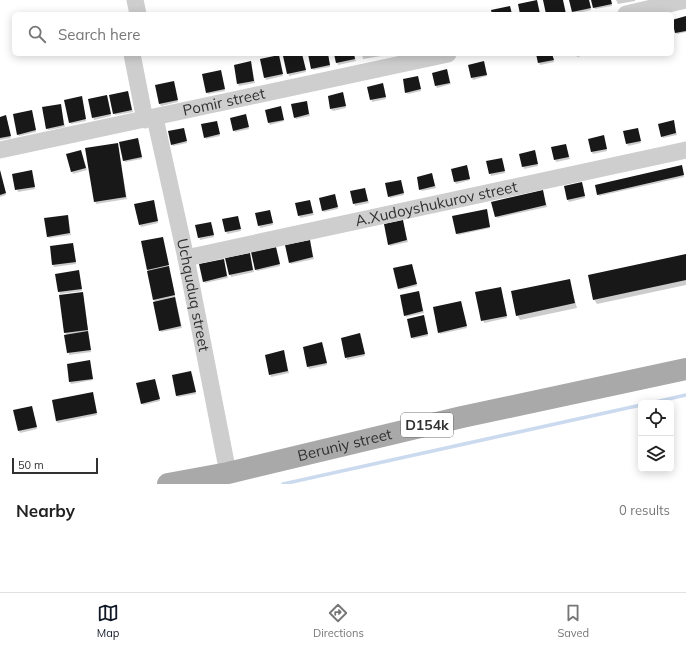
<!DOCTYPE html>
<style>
:root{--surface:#fff;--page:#f2f2f2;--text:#222;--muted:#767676;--line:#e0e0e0;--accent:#111827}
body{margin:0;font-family:Mulish,sans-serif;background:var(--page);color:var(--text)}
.controls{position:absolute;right:12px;bottom:12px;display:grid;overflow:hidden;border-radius:6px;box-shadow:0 2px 10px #0003}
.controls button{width:36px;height:36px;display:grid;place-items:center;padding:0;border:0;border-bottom:1px solid var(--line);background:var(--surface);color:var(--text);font:20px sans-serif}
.scale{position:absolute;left:12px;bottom:10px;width:86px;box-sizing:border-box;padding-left:4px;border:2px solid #313131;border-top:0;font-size:11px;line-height:14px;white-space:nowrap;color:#313131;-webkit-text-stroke:3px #fff;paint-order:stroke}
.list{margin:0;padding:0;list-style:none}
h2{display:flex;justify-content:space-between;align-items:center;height:52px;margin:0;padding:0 16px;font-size:17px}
h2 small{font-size:13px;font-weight:400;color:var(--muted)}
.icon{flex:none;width:22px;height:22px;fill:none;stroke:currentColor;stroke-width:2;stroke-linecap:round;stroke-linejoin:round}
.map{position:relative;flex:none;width:686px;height:484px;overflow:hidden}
.search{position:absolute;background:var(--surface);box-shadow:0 2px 10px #0003;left:12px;right:12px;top:12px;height:44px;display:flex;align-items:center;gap:10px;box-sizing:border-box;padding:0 14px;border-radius:6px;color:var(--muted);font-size:15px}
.sheet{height:108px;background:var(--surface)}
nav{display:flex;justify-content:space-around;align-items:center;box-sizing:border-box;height:56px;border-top:1px solid var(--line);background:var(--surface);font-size:11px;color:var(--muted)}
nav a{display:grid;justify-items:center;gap:2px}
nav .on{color:var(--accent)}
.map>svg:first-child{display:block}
</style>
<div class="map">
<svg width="686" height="484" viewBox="0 0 686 484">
<rect width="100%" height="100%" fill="#fff"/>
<!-- shadow -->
<g fill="#0003">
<polygon points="570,0 589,0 591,10 574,14"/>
<polygon points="592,0 611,0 612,6 595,9"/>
<polygon points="616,0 635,0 635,1 618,4"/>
<polygon points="686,17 686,32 677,34 676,33"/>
<polygon points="296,54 302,55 306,72 289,76 284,57"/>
<polygon points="309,54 328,54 330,67 313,70"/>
<polygon points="335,54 354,54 356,61 338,65"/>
<polygon points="362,54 380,54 381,56 363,59"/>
<polygon points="537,54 552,54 554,62 540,65"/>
<polygon points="576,54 589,54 577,57"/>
<polygon points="279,58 283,76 266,80 261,60"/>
<polygon points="251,64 255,83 239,86 238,84"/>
<polygon points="484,64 487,76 473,80 472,78"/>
<polygon points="447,70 451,84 437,88 436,86"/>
<polygon points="221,71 225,91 208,94 207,93"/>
<polygon points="418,77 421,91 408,94 406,92"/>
<polygon points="174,82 178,102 161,106 160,104"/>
<polygon points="384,87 386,99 372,102 369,88"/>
<polygon points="128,92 133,112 115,115 114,113"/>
<polygon points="343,93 346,108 333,111 331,109"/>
<polygon points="107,98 111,116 94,120 89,100"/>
<polygon points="82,99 86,121 71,124 70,122"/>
<polygon points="307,104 310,116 296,119 295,117"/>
<polygon points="61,107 65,127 48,130 47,128"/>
<polygon points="281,109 284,121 270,125 269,123"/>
<polygon points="32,113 36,132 19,136 18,134"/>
<polygon points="6,116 11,138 0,140 0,118"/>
<polygon points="246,117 249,129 235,132 234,130"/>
<polygon points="674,123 677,135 663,138 662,137"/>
<polygon points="217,124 220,136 206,139 205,137"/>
<polygon points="184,131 187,143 173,146 172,144"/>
<polygon points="638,131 641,143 628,146 624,132"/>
<polygon points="138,139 142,159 125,162 124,160"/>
<polygon points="604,139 607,151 593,154 592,152"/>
<polygon points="566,145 570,159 556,162 552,148"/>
<polygon points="118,146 127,199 96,204 87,149"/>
<polygon points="81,151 87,170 73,174 67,155"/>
<polygon points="535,152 538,166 524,169 521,155"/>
<polygon points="503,161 505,173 491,176 487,162"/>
<polygon points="468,168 470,180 456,184 455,182"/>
<polygon points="682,168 684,177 599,196 598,194"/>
<polygon points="0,173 6,195 0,197"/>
<polygon points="32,173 35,189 18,192 13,174"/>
<polygon points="432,174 436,188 422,191 420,189"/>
<polygon points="401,181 404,195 390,198 389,196"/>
<polygon points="583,185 585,198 569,202 568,200"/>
<polygon points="365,189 369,203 355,206 351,192"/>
<polygon points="543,191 547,207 497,218 496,216"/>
<polygon points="335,195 338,209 324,212 323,211"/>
<polygon points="310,201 314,215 300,218 296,204"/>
<polygon points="154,203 158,223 141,227 140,225"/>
<polygon points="270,211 273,225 260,228 257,214"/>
<polygon points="487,212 490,228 458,235 457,233"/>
<polygon points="68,218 71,235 49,238 47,236"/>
<polygon points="238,219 241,231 227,234 223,220"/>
<polygon points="403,223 408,242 390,246 389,244"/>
<polygon points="212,225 214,237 200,240 196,226"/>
<polygon points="163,240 182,328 161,332 148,270"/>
<polygon points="310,243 314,259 291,264 290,262"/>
<polygon points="73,244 76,264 54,267 53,265"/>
<polygon points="276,248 280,266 257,271 256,269"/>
<polygon points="686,255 686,285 597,304 594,299"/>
<polygon points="250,256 254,272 231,277 226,259"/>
<polygon points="224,262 228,278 205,283 204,281"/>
<polygon points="412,265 417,286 400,290 399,288"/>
<polygon points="78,271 82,291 60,294 56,275"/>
<polygon points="569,280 577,308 520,320 517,315"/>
<polygon points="501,288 507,318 484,323 477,293"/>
<polygon points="419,294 424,313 406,317 405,315"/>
<polygon points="83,295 91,352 69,355 60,296"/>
<polygon points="461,302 467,328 440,334 439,332"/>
<polygon points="424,318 428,336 413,339 412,337"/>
<polygon points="361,337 365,356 347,360 342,338"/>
<polygon points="323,345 327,365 309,369 304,347"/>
<polygon points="284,353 289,373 271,377 266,355"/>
<polygon points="90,361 93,380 71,384 70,382"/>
<polygon points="192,374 196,394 178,397 177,396"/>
<polygon points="155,380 160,401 143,405 142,403"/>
<polygon points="93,395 97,415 58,423 56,421"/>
<polygon points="32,407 37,429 20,433 19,431"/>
</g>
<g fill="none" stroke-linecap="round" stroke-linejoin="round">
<!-- stream -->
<g stroke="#cbdaef" stroke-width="3.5">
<polyline points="651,403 686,395"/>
<polyline points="283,484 641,405"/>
</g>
</g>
<!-- building -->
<g fill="#181818">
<polygon points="537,0 540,14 520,14 518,4"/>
<polygon points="543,0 563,0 566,14 546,14"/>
<polygon points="569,0 589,0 591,8 572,12"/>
<polygon points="591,0 611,0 612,4 593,8"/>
<polygon points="510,6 512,14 492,14 491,10"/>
<polygon points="686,16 686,31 675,33 672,20"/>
<polygon points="291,54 302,54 306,70 287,74 283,56"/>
<polygon points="308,54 328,54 330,65 311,69"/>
<polygon points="334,54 354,54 355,59 336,63"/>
<polygon points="536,54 552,54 554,60 538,63"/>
<polygon points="279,55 283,74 264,78 260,59"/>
<polygon points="251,61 254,81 237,84 234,65"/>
<polygon points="484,61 487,75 471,78 468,65"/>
<polygon points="447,69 450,83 435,86 432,73"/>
<polygon points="221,70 225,89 206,93 202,74"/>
<polygon points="418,76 421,89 405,93 403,79"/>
<polygon points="174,81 178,100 159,104 155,85"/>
<polygon points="383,83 386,97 370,100 367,87"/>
<polygon points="128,91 132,110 113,114 109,95"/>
<polygon points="343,92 346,106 330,109 328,96"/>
<polygon points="107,95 111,114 92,118 88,99"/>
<polygon points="82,96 86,119 69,123 64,100"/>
<polygon points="307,101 309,114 294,118 291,104"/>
<polygon points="61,104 64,125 46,129 42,107"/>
<polygon points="281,106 284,120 268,123 265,110"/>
<polygon points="32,110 36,130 17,135 13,114"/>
<polygon points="246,114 249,127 233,131 230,118"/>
<polygon points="6,115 11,136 0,138 0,117"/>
<polygon points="674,120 676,133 661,137 658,124"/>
<polygon points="217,121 220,134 204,138 201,124"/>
<polygon points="184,128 187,141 171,145 168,131"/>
<polygon points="638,128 641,141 626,144 623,131"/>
<polygon points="604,135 607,149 591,152 588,139"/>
<polygon points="138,138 142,157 123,161 119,142"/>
<polygon points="118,143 126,197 94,202 85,148"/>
<polygon points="566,144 569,157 554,160 551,147"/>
<polygon points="81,150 86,168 71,172 66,154"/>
<polygon points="535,150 538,164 522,167 519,154"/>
<polygon points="502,158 505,171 489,174 486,161"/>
<polygon points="467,165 470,179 454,182 451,169"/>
<polygon points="682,165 684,175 597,195 595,185"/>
<polygon points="0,170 6,193 0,195"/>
<polygon points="32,170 35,187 15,190 12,174"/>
<polygon points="432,173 435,186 419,190 417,177"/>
<polygon points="401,180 404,193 388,197 385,183"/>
<polygon points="582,182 585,196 567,200 564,186"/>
<polygon points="365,188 368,201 353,204 350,191"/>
<polygon points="543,190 546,205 495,217 491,202"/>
<polygon points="335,194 338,207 322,211 319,198"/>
<polygon points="154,200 158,221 139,225 134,204"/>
<polygon points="310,200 313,213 298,216 295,203"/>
<polygon points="487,209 490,227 456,234 452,216"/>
<polygon points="270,210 273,223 258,226 255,213"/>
<polygon points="68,215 70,233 47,237 44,218"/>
<polygon points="238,216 241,229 225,232 222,219"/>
<polygon points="403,220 407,240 388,245 384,224"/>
<polygon points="211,222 214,235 198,238 195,225"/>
<polygon points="163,237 169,265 147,270 141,241"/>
<polygon points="310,240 313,257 289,263 285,245"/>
<polygon points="73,243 76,262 52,265 50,246"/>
<polygon points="276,247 280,264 255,270 251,252"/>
<polygon points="250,253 253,270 229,275 225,258"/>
<polygon points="686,254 686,280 593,300 588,275"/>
<polygon points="224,259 227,276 203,282 199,264"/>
<polygon points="412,264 417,284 398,289 393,268"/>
<polygon points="169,266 175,295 153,300 147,271"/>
<polygon points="79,270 82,289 58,292 55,274"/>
<polygon points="570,279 575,303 516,316 511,291"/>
<polygon points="501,287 507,316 481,321 475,292"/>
<polygon points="419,291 423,311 404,316 400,295"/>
<polygon points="83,292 88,330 64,333 59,295"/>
<polygon points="175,297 181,326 159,331 153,302"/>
<polygon points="461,301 467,326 438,333 433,307"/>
<polygon points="424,315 428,334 411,338 407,319"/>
<polygon points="88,331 91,350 67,353 64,335"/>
<polygon points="360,333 365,354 345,358 341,338"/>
<polygon points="322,342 327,363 307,367 303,347"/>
<polygon points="284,350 288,371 269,375 265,355"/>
<polygon points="90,360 93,379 69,382 67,364"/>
<polygon points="191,371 196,392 176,396 172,375"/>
<polygon points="155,379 160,399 141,404 136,383"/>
<polygon points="93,392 97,413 56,421 52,400"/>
<polygon points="32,406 37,427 18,431 13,410"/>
</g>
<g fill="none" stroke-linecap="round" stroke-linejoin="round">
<!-- minor -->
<g stroke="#cecece" stroke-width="17">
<polyline points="135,0 138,14"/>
<polyline points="626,14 686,0"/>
<polyline points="132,54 145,120"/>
<path id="s1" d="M155 118 186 258 228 473"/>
<path id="s2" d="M0 150 448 54"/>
<path id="s3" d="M186 258 686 150"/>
</g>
<!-- major -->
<path stroke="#a9a9a9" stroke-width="22" id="s4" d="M168 484 228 473 462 417 686 369"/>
</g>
<g text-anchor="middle" stroke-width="4" stroke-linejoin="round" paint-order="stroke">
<!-- shield labels -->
<rect fill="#fff" stroke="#6f6f6f" stroke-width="1" x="401" y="413" width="52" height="24" rx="3"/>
<g font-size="14" font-weight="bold" fill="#313131">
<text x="427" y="430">D154k</text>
</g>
<!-- street labels -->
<g font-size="15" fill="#313131" stroke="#fff">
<text dy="5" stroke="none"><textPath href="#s2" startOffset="229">Pomir street</textPath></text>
<text dy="5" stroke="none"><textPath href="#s3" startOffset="256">A.Xudoyshukurov street</textPath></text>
<text dy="5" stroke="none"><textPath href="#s1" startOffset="181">Uchquduq street</textPath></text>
<text dy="5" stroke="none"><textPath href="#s4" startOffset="181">Beruniy street</textPath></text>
</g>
</g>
</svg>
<div class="controls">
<button><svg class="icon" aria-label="locate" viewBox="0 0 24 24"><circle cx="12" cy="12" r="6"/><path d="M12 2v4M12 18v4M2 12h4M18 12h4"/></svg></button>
<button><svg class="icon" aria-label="layers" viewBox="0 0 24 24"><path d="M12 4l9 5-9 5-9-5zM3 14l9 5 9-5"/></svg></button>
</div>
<div class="scale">50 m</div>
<div class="search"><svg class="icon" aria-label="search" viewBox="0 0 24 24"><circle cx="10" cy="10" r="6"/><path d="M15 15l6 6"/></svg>Search here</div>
</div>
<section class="sheet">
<h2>Nearby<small>0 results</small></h2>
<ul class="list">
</ul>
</section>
<nav>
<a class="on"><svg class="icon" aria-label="map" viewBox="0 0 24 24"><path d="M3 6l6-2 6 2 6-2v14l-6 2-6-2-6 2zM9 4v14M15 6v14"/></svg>Map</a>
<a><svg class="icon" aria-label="directions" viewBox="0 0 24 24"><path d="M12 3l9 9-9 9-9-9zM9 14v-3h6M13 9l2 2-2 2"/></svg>Directions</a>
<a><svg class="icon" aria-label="saved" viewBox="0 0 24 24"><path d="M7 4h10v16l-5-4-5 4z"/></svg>Saved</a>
</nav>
